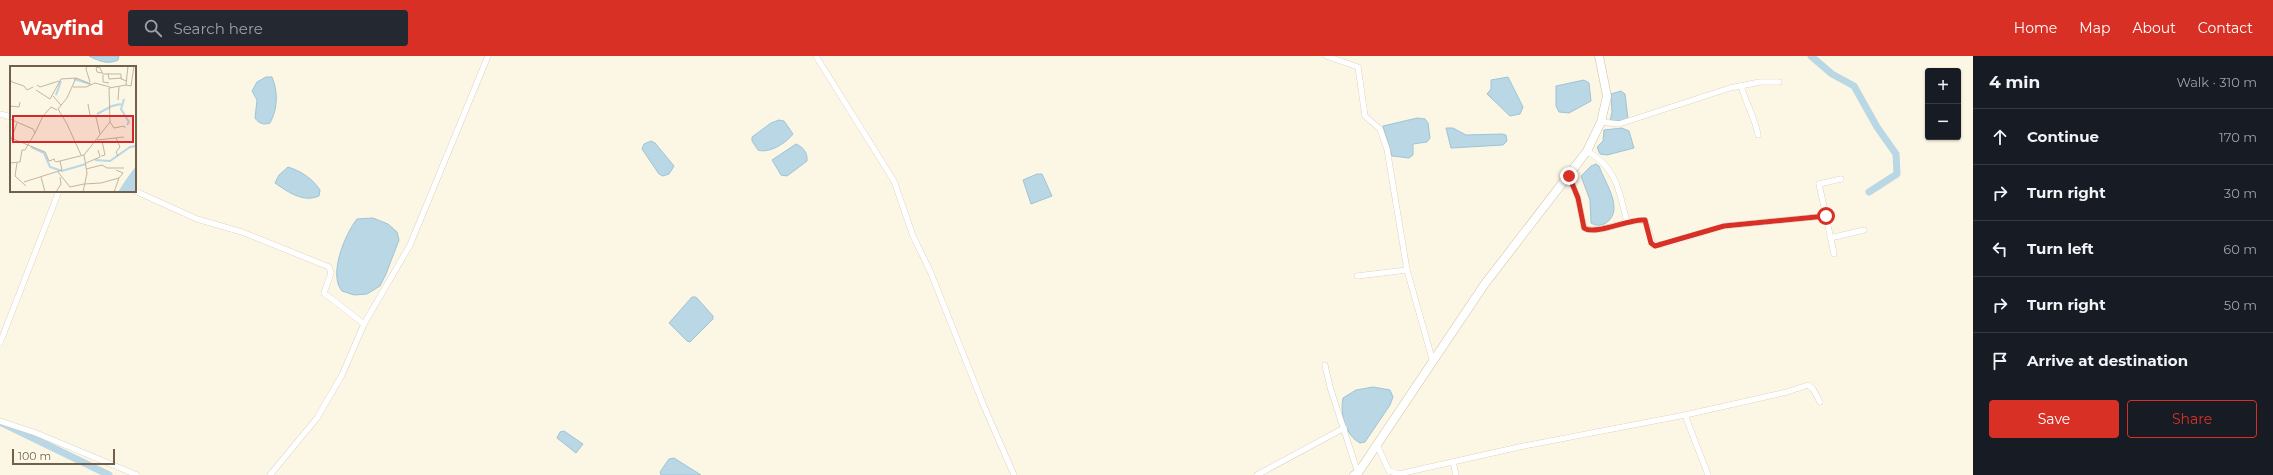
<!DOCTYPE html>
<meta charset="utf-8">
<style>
:root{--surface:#171b24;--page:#242831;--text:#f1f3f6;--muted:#9ea1a6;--line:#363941;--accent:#d93025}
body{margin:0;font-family:Montserrat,sans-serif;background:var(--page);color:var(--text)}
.controls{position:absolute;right:12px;top:12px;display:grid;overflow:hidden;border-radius:4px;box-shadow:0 1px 3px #0004}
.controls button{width:36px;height:36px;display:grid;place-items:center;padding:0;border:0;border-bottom:1px solid var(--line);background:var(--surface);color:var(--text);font:20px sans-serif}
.scale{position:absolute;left:12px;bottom:10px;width:103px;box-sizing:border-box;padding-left:4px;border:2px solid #73604a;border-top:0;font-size:11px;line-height:14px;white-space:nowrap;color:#73604a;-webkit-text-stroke:3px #fffaea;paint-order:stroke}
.stop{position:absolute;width:12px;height:12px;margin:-9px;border:3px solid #d93025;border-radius:50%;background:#fff}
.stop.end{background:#d93025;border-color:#fff;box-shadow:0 1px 4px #0008}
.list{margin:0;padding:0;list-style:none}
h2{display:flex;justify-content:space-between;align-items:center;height:52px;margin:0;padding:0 16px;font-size:17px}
h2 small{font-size:13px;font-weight:400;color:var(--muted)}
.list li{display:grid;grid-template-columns:26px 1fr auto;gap:12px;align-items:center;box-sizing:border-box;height:56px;padding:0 16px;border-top:1px solid var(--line)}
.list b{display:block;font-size:15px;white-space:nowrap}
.list em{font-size:13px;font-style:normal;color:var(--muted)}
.actions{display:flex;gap:8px;padding:12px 16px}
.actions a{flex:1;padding:9px 0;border:1px solid var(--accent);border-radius:4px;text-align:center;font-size:14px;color:var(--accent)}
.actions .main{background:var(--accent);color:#fff}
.icon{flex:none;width:22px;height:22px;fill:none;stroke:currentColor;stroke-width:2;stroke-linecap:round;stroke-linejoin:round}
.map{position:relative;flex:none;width:1973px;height:419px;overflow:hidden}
header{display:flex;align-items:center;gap:24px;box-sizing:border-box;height:56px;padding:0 20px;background:var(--accent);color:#fff}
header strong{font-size:19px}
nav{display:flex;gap:22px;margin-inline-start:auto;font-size:14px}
.search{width:280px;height:36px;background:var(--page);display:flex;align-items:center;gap:10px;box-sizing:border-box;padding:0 14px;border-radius:4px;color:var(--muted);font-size:15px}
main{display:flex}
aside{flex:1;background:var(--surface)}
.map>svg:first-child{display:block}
</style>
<header>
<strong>Wayfind</strong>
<div class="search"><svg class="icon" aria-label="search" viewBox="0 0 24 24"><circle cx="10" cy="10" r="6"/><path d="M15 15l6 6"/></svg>Search here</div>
<nav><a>Home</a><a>Map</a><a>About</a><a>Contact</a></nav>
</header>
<main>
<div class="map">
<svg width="1973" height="419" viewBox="0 0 1973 419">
<rect width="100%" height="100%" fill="#fcf6e4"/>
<!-- water -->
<g fill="#b9d7e4" stroke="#9fc4d6">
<path d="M89 0H119L118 4C108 9 99 5 89 0Z"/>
<path d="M266 21H272C278 35 278 53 270 67 264 69 259 68 255 62L257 44 252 35 257 26Z"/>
<polygon points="1508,21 1523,51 1520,58 1510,60 1487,38 1491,33 1491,24"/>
<polygon points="1584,24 1589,27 1591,45 1569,57 1559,56 1556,50 1556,30"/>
<polygon points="1621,35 1625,38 1628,63 1624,65 1610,65 1612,56 1611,38"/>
<polygon points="1417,62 1425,63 1428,67 1430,82 1427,86 1413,88 1413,99 1409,102 1392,100 1383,70"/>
<path d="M779 64 784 65 793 78C786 87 769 98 758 94L752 85V81L771 67Z"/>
<polygon points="1446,72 1453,72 1466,79 1502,78 1506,79 1507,85 1503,89 1451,92"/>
<polygon points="1622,72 1629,75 1634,92 1607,99 1600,98 1597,91 1603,85 1604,74"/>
<polygon points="651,85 655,87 674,110 669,118 663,120 659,118 642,93 644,88"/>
<path d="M796 88C803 91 808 97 807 105L787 120 781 119 772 104Z"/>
<path d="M1596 108 1599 110C1605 127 1625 154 1606 167 1601 170 1596 170 1591 167L1590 144 1581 120 1591 110Z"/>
<path d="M288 111C301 115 313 123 320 134L319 140C303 147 288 136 275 127L279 119Z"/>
<polygon points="1037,118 1042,118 1052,140 1031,148 1023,124"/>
<path d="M373 162 388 168 397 176 399 184 386 218 380 230 367 238 354 239 342 235C328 219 345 178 357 163Z"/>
<polygon points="692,241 696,241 713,260 713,263 690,286 687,285 669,267"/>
<path d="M1373 331 1390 334 1393 341 1390 349 1365 386 1360 387C1345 379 1340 358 1343 342L1356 334Z"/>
<polygon points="564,375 583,388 576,397 557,382 560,376"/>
<polygon points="674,402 701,419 661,419 660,416 669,403"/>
</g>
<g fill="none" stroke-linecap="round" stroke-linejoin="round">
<!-- canal -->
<g stroke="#b9d7e4" stroke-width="7">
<polyline points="1811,0 1832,18 1854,30 1877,71 1896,98 1897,118 1869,136"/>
<polyline points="2,367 109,419"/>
</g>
<!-- minor casing -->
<g stroke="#cdbfaa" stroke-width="6">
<g id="minor">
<polyline points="816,0 894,125 913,180 931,217 983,348 1014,419"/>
<polyline points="1326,0 1358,11 1365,60 1380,73 1387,93 1407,214 1433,306"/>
<path d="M1741 30C1746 47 1755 62 1758 79"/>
<polyline points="0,58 11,61"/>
<polyline points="1601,66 1619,68 1730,32 1760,26 1779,26"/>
<path d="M1587 95C1617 112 1619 135 1627 166L1645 164 1653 189 1665 188 1724 170 1826 160 1834 198"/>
<path d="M1569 120 1578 142 1584 172C1593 178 1616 169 1627 166"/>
<polyline points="135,135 197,163 242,176 329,211 331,217 324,237 364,268 342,319 317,362 270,419"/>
<polyline points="1826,160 1819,128 1841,123"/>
<polyline points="1830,182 1864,174"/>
<polyline points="1357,220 1407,214"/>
<polyline points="364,268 410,189 488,0"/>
<polyline points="0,287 59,135"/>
<polyline points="1325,309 1330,331 1358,417"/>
<polyline points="1685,359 1708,419"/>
<polyline points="0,365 36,377 137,419"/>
<polyline points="1377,389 1389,415 1399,418 1519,391 1685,359 1787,336 1808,329 1813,333 1820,346"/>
<polyline points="1453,406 1456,419"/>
<polyline points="1257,419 1344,372"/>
</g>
</g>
<!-- secondary casing -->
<g stroke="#cfc0a8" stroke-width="9">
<polyline id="secondary" points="1354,419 1358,417 1484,229 1587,95 1601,66 1607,40 1599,0"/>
</g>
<!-- minor -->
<use href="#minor" stroke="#fff" stroke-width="5.5"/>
<!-- secondary -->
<use href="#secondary" stroke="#fff" stroke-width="8"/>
</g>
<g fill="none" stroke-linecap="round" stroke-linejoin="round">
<!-- route -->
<path stroke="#d93025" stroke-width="5" d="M1569 120 1578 142 1584 172C1595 180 1630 162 1645 164L1651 187 1655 190 1724 170 1826 160"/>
</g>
<!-- overview -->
<g transform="translate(10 10)">
<rect width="126" height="126" fill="#fcf6e4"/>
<path d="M126 100V126H108L115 115Z" fill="#b9d7e4"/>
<path fill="none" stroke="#b9d7e4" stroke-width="2" d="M64 13 80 18M46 29 51 15M114 33 111 43 119 56 117 59M87 48 102 40 111 38M21 81 34 87 40 101 52 105 76 98M85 94 100 95 120 81 126 80"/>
<path fill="none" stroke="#c1b6a1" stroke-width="1" d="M77 0 76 3 80 16M89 0 93 8H111V13L117 15M89 1 86 2 87 6 92 7M98 7 99 13 112 12M93 9V16L99 17M0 13 2 16 14 20 17 24 23 21M27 19 30 21 49 15M116 19 121 20 124 0M63 21H76L85 17 100 21M26 24 40 33 51 13 66 12M43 30 51 39M108 34 109 21M78 38 80 49 86 51 90 68M0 40 9 41 10 36M0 53 23 63 25 67 15 84H12L10 96 0 97M100 56 104 62 114 60 115 62M25 67 33 50 41 41 47 44M1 72 35 86 39 95 45 93M106 72 110 81 106 86 108 90M87 74 114 71M0 77 7 57M71 89 57 58 48 43 57 32 66 12 81 18M91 90 95 89 92 75M44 94 46 96 74 89M7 97 5 110 16 120M76 97 90 91 88 84M76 103 92 99 97 102H114M48 106 60 121 74 118M31 111 35 126M14 116 52 104 50 95M74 118 91 117 109 112 113 107 106 104M46 126 51 118 50 111M73 126 77 107 74 89 100 56 99 22 116 19 118 0M104 126 109 112"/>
<path fill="#d62828" fill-opacity="0.15" stroke="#d62828" stroke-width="2" d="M3 50H123V76H3Z"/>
<rect width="126" height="126" fill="none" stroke="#73604a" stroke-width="2"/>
</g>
</svg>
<div class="controls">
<button>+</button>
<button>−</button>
</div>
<div class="scale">100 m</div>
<div class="stop" style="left:1826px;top:160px"></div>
<div class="stop end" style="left:1569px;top:120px"></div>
</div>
<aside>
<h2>4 min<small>Walk · 310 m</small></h2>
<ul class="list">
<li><svg class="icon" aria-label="ahead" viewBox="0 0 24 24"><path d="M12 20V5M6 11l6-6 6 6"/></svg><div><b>Continue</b></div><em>170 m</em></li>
<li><svg class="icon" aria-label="right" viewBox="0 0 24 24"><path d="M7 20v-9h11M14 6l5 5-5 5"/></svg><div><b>Turn right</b></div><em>30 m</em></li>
<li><svg class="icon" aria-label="left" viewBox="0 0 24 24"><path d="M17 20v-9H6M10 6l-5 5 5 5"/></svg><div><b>Turn left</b></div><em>60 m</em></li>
<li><svg class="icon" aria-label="right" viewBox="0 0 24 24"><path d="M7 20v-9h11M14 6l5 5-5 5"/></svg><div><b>Turn right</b></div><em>50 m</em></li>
<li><svg class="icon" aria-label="arrive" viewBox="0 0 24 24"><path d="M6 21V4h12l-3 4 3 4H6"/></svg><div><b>Arrive at destination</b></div></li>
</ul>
<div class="actions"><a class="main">Save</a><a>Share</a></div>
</aside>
</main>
